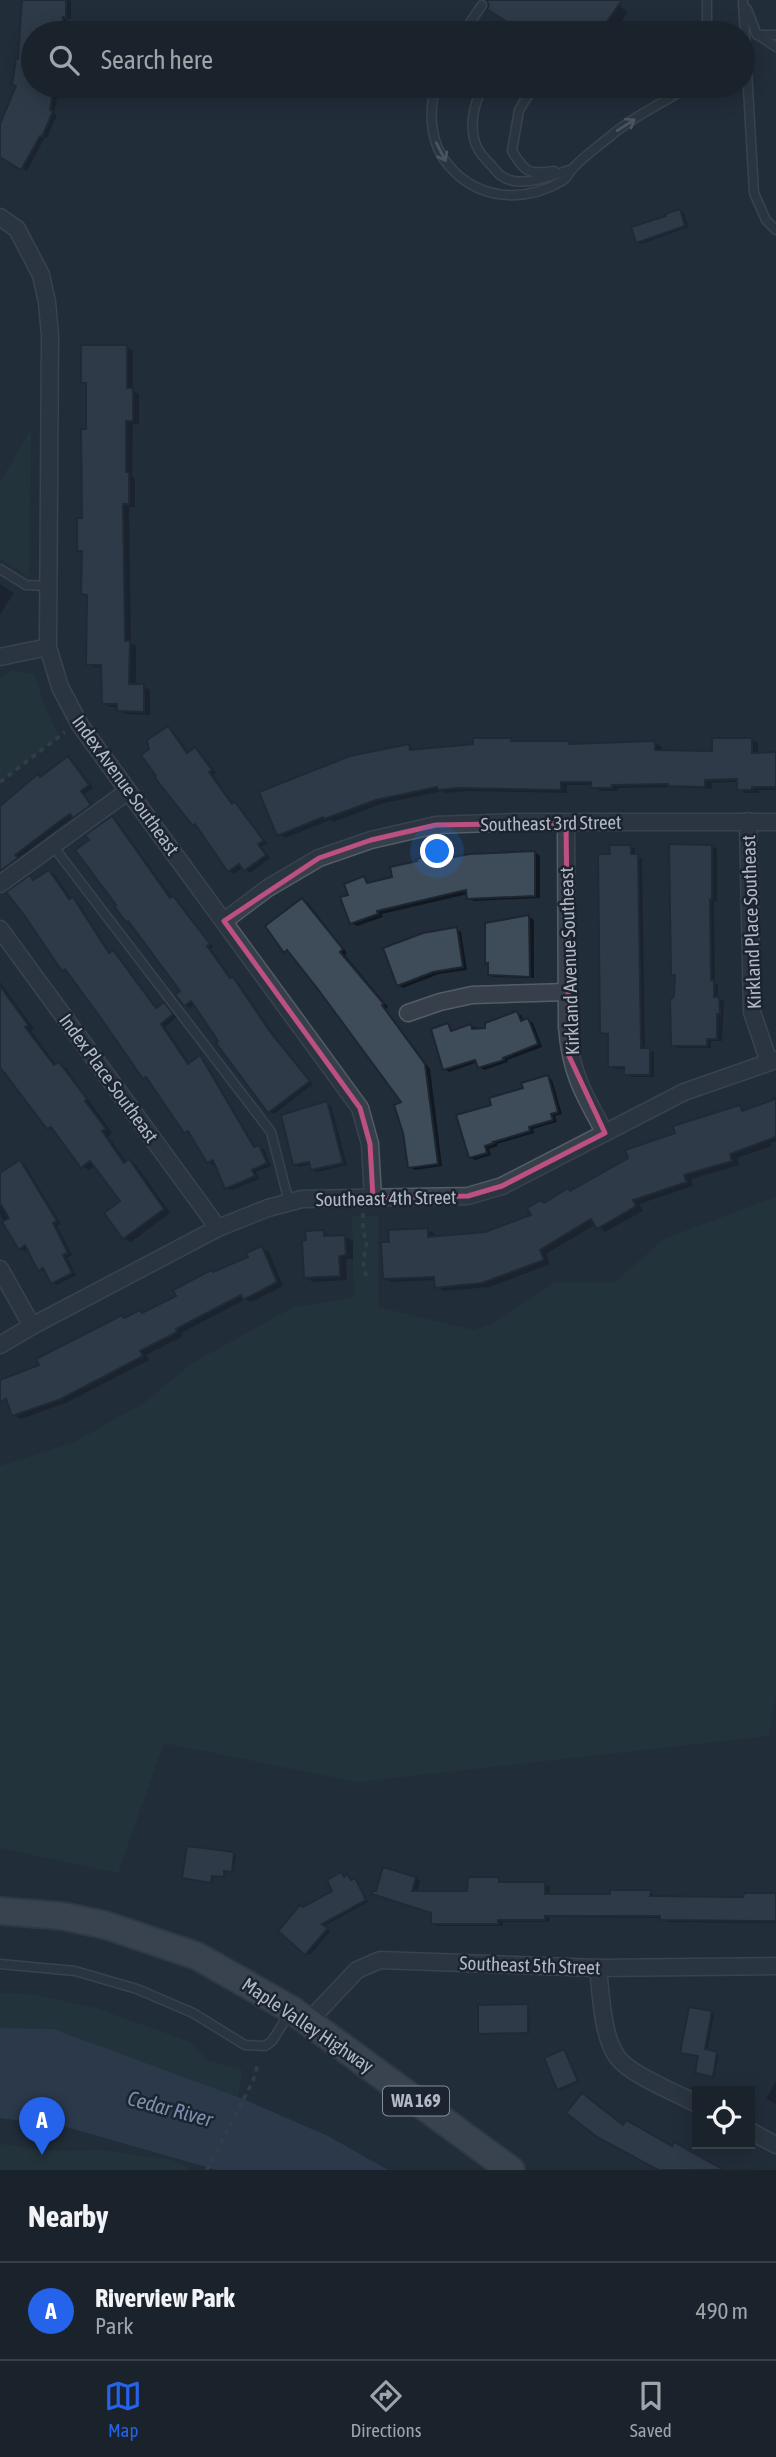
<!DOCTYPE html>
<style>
:root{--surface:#1a222c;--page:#232a34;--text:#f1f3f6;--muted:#9fa4a9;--line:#383f48;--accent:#2563eb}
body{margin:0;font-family:"Asap Condensed",sans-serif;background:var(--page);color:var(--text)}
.controls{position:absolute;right:21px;bottom:21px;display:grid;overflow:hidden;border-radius:0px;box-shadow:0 4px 18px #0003}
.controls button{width:63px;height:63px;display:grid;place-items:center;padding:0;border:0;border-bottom:2px solid var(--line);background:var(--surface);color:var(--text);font:35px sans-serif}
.you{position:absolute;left:438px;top:852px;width:24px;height:24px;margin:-18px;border:5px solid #fff;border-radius:50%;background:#1a73e8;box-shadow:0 0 0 10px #1a73e833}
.badge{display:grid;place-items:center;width:46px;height:46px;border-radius:50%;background:var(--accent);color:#fff;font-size:23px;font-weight:700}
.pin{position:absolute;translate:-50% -58px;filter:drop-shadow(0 2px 4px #0008)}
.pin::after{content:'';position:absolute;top:37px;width:24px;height:21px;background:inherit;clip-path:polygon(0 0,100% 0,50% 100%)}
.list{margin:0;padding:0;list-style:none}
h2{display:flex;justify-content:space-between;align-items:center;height:91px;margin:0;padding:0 28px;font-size:30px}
h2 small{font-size:23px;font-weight:400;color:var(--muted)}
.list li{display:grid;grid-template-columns:46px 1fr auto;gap:21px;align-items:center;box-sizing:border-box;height:98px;padding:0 28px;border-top:2px solid var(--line)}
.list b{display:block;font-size:26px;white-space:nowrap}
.list p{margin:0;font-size:23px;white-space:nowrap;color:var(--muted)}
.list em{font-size:23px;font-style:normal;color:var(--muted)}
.icon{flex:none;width:38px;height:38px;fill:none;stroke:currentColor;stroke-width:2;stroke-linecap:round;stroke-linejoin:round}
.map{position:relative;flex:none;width:776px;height:2170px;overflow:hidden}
.search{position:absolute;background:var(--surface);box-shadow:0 4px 18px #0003;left:21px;right:21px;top:21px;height:77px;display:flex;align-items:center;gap:18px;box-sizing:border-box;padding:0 24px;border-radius:38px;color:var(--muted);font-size:26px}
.sheet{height:189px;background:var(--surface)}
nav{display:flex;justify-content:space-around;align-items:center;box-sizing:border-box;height:98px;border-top:2px solid var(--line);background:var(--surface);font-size:19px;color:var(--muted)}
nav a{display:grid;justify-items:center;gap:4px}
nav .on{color:var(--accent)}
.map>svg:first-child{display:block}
</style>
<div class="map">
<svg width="776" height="2170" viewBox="0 0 776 2170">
<rect width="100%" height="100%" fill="#222d3a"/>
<!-- green -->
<g fill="#253a3c">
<polygon points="31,429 29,577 0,558 0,482"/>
<polygon points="11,671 34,674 46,710 59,736 0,782 0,677"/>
<polygon points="776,1197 776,1696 769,1736 357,1782 164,1743 118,1873 0,1848 0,1466 73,1443 147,1401 192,1363 292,1308 354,1297 352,1216 378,1216 378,1307 473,1330 494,1323 556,1282 614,1283 664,1239"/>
<polygon points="0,1993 31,1994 96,2008 190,2042 207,2060 242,2070 238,2097 53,2029 0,2028"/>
<polygon points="0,2144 53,2151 101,2150 171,2160 184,2165 188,2170 0,2170"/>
</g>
<!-- water -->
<polygon fill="#364861" points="0,2028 53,2029 238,2097 328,2136 388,2170 217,2170 63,2126 0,2118"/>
<!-- shadow -->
<g fill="#0007">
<polygon points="24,0 71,0 71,19 67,19 66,33 33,33 33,86 59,86 54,114 57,115 47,138 45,137 27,171 0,155 0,126 18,87 14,85 23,28"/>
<polygon points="477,0 611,0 628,12 613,33 526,33"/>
<polygon points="680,211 684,213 688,227 641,244 637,242"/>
<polygon points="127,347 133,351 133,391 139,394 139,424 133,424 132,476 135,478 135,507 129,507 131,643 136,646 136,686 143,686 150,690 150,715 125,714 118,710 119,707 110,707 103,703 102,668 94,667 87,664 88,597 83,593 83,552 79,550 84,519 87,431 88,384 83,382"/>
<polygon points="0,584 14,593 0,614"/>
<polygon points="168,728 173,731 189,753 195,749 200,752 216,773 213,775 234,805 240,807 267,844 261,846 270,858 250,873 243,867 234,874 229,871 178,802 151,749"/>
<polygon points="510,739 516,743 568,743 574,746 655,743 662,747 662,752 714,752 751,739 758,743 758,754 776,754 776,790 759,790 759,793 745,793 738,789 738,782 712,783 712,789 673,787 618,788 618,791 600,791 593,785 567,785 567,793 466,791 446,793 443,791 384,803 333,822 330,820 285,838 279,834 409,746 416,751"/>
<polygon points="69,758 73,761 93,788 84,794 95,808 79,820 74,817 57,829 19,858 21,861 6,873 1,870 0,807"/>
<polygon points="112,818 117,821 172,898 178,901 213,947 211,949 232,979 238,982 276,1038 313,1084 274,1114 269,1111 195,1004 190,1008 185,1005 182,991 132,924 127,921 91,840"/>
<polygon points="631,846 635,849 635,856 642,859 645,1049 654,1052 654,1077 631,1077 626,1074 626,1069 614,1069 610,1066 610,1036 602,1032 599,856 611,855"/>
<polygon points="712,846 717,849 717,901 714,901 715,983 718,985 718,998 724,1001 722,1041 711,1041 711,1048 678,1048 673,1045 676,997"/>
<polygon points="535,852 540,856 540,898 474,901 468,898 468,894 382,914 383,917 357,926 352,923 350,896 364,878 370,884 395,878 432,858 437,861"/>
<polygon points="49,872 54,874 72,900 78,902 111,954 118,955 158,1009 164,1004 177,1017 165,1027 190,1064 200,1057 204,1060 256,1148 264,1149 271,1166 256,1172 259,1179 232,1190 227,1188 217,1163 213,1165 209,1162 150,1080 144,1078 68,973 63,970 30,877 36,881"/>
<polygon points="303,900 308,903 347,953 345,955 388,1007 386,1009 430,1069 442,1166 415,1170 410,1167 404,1103 292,954 286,951"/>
<polygon points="529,917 534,920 534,978 494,977 489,974 490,964 487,963"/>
<polygon points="456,929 461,932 467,970 439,974 403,988 398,985"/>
<polygon points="0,982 34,1029 31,1031 57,1066 59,1064 66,1068 112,1133 108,1136 127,1163 129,1161 136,1165 170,1213 131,1242 124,1238 123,1202 96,1165 89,1170 82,1166 55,1132 49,1128 0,1066"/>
<polygon points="516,1013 521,1015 524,1021 528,1020 533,1023 542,1047 507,1060 508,1062 484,1070 480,1067 478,1062 449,1072 445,1069 448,1025 454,1032 471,1026 486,1030"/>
<polygon points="547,1077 552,1080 562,1114 555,1116 557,1122 533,1129 534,1133 497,1144 498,1146 489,1149 491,1155 475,1160 470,1157 525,1089"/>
<polygon points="776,1097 776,1141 770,1143 771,1146 737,1158 739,1165 691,1179 693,1186 639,1204 643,1211 605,1232 596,1224 546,1254 550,1264 490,1287 444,1291 436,1286 436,1280 392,1282 384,1278 427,1230 435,1234 435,1239 485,1234 534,1216 545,1204 572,1192 677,1134 740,1107 747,1111 773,1102 772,1098"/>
<polygon points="327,1103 331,1106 347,1165 317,1172 312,1169 311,1164 299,1167 294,1164"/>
<polygon points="20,1162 25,1165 61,1224 57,1226 72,1255 67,1258 76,1275 57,1285 52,1282 47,1271 44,1272 39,1269 29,1249 25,1251 20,1248 0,1214 0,1176"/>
<polygon points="323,1232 332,1237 345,1237 353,1241 353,1259 346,1259 347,1280 313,1282 305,1277"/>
<polygon points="262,1248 269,1252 283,1286 251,1302 246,1299 181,1333 183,1336 146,1355 149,1360 68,1402 21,1419 14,1415 41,1366 126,1319 143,1314 178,1296 214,1273 250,1258"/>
<polygon points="188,1848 234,1854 236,1855 233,1872 226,1870 225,1877 214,1875 212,1883 186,1878"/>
<polygon points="341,1874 358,1882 368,1902 324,1926 330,1931 310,1955 306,1953 303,1909 335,1892"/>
<polygon points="416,1878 420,1881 417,1893 469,1893 498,1879 503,1884 545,1884 550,1887 550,1895 612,1896 650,1892 655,1897 745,1899 776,1895 776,1923 667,1922 662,1918 550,1917 549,1922 503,1922 503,1926 437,1926 432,1923 432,1913 379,1896"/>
<polygon points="527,2006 529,2007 530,2033 482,2034"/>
<polygon points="690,2009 714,2014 707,2051 719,2055 714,2077 698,2073 700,2056"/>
<polygon points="564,2051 578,2082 561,2090 559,2089"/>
<polygon points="776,2081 776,2104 766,2099"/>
</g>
<!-- building -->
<g fill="#3e4b59" stroke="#1d2631" stroke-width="2">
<polygon points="22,0 66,0 66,18 63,17 62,33 33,33 33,86 54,86 50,110 53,111 42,137 40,136 21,170 0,157 0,124 16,86 12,85 16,59 18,59"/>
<polygon points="486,0 622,0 599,33 524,33 524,28 521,24 513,26 487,9 489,5"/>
<polygon points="680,209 685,226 636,243 631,227 666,216 665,214"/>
<polygon points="81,345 127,345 127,388 133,388 133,421 126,421 126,472 129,472 129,504 123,504 125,641 130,641 129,684 144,684 144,712 117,711 117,704 102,704 101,665 86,665 87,595 81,594 82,551 77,551 77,518 82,518 81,429 86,429 86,383 81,383"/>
<polygon points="168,726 187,753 195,747 212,770 209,772 232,804 235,802 264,841 258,844 266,855 244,871 239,864 228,872 195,824 193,826 155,778 156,776 141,755 149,749 147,740"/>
<polygon points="473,738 511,738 511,741 569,741 569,744 655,741 655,750 712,751 712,738 752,738 752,753 776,752 776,787 752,787 752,790 737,790 737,779 705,780 705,787 668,786 668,784 612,785 612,788 591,788 591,782 561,782 561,790 458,788 438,790 437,787 376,800 324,819 323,817 277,836 259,792 350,756 409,744 410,750 473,744"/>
<polygon points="68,756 89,785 81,791 91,805 73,818 70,814 52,827 15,855 18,858 0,871 0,806 38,774 40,777"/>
<polygon points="112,816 170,898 173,896 193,922 210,944 207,946 230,978 233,977 271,1033 310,1081 268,1113 216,1043 218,1041 191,1001 184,1006 175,995 180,991 128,921 126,922 114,906 116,905 75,850 89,840 85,835"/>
<polygon points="669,844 712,845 712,899 710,899 711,980 714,980 714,997 719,997 720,1014 717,1014 717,1039 707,1039 707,1046 671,1046 670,1000 674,996 675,975 671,975"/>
<polygon points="609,845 631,845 631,854 638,854 641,1048 650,1048 650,1075 624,1075 624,1067 608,1067 608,1034 600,1033 598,854 610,854"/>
<polygon points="535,851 535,896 467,899 466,890 377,911 378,914 350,924 340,897 348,895 344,884 364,876 367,883 392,877 390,867 417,861 416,859 432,856 433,861 469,854"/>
<polygon points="49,870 69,899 73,897 109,953 113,950 156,1008 164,1002 173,1014 161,1024 188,1064 200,1055 254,1147 259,1145 267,1163 252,1170 255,1176 225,1189 213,1160 207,1163 188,1131 184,1133 146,1077 143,1079 105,1024 65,969 62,971 24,915 6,892 30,875 33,880"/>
<polygon points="302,898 343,949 340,952 384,1004 382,1005 425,1064 438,1164 408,1168 403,1133 394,1105 401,1102 317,988 287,950 284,953 265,926"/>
<polygon points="529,915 530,977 488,975 488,963 485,964 485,923"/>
<polygon points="457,927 463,967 433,972 397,986 383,948 423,933"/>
<polygon points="0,986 28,1025 25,1027 54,1065 59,1062 87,1099 85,1101 106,1129 102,1131 124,1163 129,1159 164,1209 123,1239 104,1213 120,1201 90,1161 81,1168 51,1127 47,1129 0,1067"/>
<polygon points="517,1011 521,1021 528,1018 538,1044 503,1058 504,1060 478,1068 475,1060 443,1070 431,1029 448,1023 451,1031 471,1024 472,1029 485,1028 485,1023"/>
<polygon points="548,1075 558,1112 551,1114 553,1120 529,1127 530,1131 493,1142 494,1143 485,1146 487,1153 469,1158 456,1115 491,1105 489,1098 523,1088 521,1083"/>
<polygon points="776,1099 776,1137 730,1154 732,1161 684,1175 687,1182 633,1200 636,1206 597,1229 591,1219 540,1250 544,1260 482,1283 435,1288 434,1277 383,1279 381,1242 389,1242 388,1230 428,1228 428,1237 485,1232 531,1215 527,1208 541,1200 544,1203 568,1188 570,1191 628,1158 625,1150 675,1133 673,1126 740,1105 742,1111"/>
<polygon points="327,1101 343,1163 311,1170 309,1162 293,1165 281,1115"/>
<polygon points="20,1160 57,1221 53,1223 68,1253 63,1255 72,1273 51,1284 43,1268 38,1271 25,1245 19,1250 2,1222 9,1218 0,1203 0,1173"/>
<polygon points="324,1230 324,1236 345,1235 346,1255 339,1256 340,1276 304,1278 302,1241 306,1240 305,1231"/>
<polygon points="262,1246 277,1282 243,1300 241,1295 176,1329 177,1332 140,1351 143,1356 61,1399 12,1416 6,1399 0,1402 0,1380 39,1365 36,1359 122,1315 124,1318 140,1310 142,1313 176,1296 173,1290 211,1270 213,1272 248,1257 246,1253"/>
<polygon points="187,1846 234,1852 232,1872 224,1871 224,1877 212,1876 211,1883 182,1878"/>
<polygon points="383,1867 416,1877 412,1891 467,1891 468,1877 499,1877 499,1882 545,1882 545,1894 610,1894 610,1890 651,1890 650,1896 743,1897 744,1893 776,1893 776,1921 660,1920 660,1916 545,1916 545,1920 498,1920 498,1924 431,1924 431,1913 372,1894 372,1891 376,1891"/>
<polygon points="341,1872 344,1877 347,1874 351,1880 355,1878 366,1900 322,1924 328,1928 305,1955 278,1931 300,1905 303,1907 332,1891 327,1880"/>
<polygon points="528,2004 528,2033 478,2034 478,2005"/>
<polygon points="689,2007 712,2011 705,2049 717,2052 713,2077 695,2073 698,2056 680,2053"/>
<polygon points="564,2049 578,2081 557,2090 544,2058"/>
<polygon points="582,2093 623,2125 626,2120 672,2146 674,2142 724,2170 658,2170 597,2137 566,2113"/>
</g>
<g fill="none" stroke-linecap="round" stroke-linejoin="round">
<!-- service casing -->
<g stroke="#545c68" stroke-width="11">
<g id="service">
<polyline points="707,0 707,33"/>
<polyline points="743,1 754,193 766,220 776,230"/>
<polyline points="747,9 757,35 776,35"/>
<polyline points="463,33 482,5"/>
<polyline points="516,33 518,30"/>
<polyline points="758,35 776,47"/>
<path d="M436 86C428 113 430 145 450 167 479 200 524 203 562 181 567 178 569 173 572 169 584 156 600 145 613 134 633 117 659 105 681 91L685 86"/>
<path d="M484 86C473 103 468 130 478 149 481 155 487 161 492 166 498 174 503 179 514 181 533 184 554 175 572 169"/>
<path d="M534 86 519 110 512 151C525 172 528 175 554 171"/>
<polyline points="0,569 26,585 48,586"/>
<polyline points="53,846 271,1132 289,1202"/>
<polyline points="0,1964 75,1971 137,1989 193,2013 245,2045 265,2046 272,2041 289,2014"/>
</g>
</g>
<!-- minor casing -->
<g stroke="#545c68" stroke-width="19">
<g id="minor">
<polyline points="0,217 17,229 41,275 47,302 50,335 48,647 60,687 80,725 360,1108 370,1144 373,1198"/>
<polyline points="0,657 48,647"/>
<polyline points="748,821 752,1012 769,1062"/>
<path d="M566 823 567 1027C571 1074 583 1093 605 1133"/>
<polyline points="0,884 128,791"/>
<polyline points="224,921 268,888 319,858 371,840 436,825 517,822 776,822"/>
<polyline points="0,929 218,1228"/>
<polyline points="408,1013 440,1002 472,995 567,992"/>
<polyline points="0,1269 32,1326"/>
<polyline points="0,1345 32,1326 218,1228 268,1208 302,1199 468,1196 502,1186 684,1092 776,1060"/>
<path d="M598 1968C601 1994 602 2037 618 2058 631 2075 677 2093 697 2104"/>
<polyline points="308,2022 357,1970 380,1960 598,1968 776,1966"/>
<polyline points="750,2131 776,2145"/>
</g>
</g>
<!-- primary casing -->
<g stroke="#3f4853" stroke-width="30">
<polyline id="primary" points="0,1911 62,1916 105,1925 197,1956 292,2010 511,2170"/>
</g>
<!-- path -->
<g stroke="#425658" stroke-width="3.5" stroke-dasharray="5 5" stroke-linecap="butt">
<polyline points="0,782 65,732"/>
<polyline points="363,1213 363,1232 367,1242 363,1261 366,1276"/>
<polyline points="207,2170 253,2081 258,2064"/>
</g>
<!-- service -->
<use href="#service" stroke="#363f4a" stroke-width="8"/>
<!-- minor -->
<use href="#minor" stroke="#363f4a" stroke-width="16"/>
<!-- primary -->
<use href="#primary" stroke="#545e6a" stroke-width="26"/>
</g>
<!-- one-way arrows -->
<defs><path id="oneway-shaft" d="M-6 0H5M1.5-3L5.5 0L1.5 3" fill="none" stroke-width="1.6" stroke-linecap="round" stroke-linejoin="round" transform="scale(1.75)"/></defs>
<g stroke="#7a828e">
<use href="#oneway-shaft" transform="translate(626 125) rotate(-32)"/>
<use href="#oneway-shaft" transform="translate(441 152) rotate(63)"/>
</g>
<!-- marked area -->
<path d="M0 0H776V2170H0ZM566 823 569 1056 605 1133 502 1186 468 1196 373 1198 370 1144 360 1108 224 921 319 858 371 840 436 825Z" fill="#222d3a" fill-opacity=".55" fill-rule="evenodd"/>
<path fill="none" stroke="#bc5080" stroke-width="5" stroke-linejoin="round" d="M566 823 569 1056 605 1133 502 1186 468 1196 373 1198 370 1144 360 1108 224 921 319 858 371 840 436 825Z"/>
<g text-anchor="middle" stroke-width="5" stroke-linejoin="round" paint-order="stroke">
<!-- shield labels -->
<rect fill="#1b242f" stroke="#848c99" stroke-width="2" x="383" y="2086.5" width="66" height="29" rx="5"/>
<g font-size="18" font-weight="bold" fill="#b1b9c6">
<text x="416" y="2107">WA 169</text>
</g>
<!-- street labels -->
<g font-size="19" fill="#b1b9c6" stroke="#1b242f">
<text transform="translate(126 785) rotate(54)" y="7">Index Avenue Southeast</text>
<text transform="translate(551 823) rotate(-1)" y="7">Southeast 3rd Street</text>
<text transform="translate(751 922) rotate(-92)" y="7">Kirkland Place Southeast</text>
<text transform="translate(569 961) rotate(-92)" y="7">Kirkland Avenue Southeast</text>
<text transform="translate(109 1078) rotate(54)" y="7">Index Place Southeast</text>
<text transform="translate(386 1198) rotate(-1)" y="7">Southeast 4th Street</text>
<text transform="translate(530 1965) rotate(2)" y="7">Southeast 5th Street</text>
<text transform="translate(308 2025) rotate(34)" y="7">Maple Valley Highway</text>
</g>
<!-- water labels -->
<g font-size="21" font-style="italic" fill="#7990ae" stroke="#1b242f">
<text transform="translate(170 2109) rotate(15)" y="7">Cedar River</text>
</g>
</g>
</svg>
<div class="controls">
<button><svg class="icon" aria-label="locate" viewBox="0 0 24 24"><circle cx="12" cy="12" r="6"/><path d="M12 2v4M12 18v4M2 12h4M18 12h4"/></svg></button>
</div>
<div class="you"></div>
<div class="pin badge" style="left:42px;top:2155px">A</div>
<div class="search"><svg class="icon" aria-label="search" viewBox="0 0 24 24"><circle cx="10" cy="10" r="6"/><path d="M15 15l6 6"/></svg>Search here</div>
</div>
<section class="sheet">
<h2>Nearby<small></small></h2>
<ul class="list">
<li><span class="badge">A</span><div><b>Riverview Park</b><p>Park</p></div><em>490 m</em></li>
</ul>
</section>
<nav>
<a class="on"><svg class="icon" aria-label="map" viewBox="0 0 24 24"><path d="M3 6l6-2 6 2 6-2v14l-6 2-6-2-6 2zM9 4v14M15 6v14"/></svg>Map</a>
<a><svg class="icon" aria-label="directions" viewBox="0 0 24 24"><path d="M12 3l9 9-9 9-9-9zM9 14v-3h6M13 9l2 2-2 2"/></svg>Directions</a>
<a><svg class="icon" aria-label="saved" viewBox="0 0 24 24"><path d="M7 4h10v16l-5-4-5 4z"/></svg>Saved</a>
</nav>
